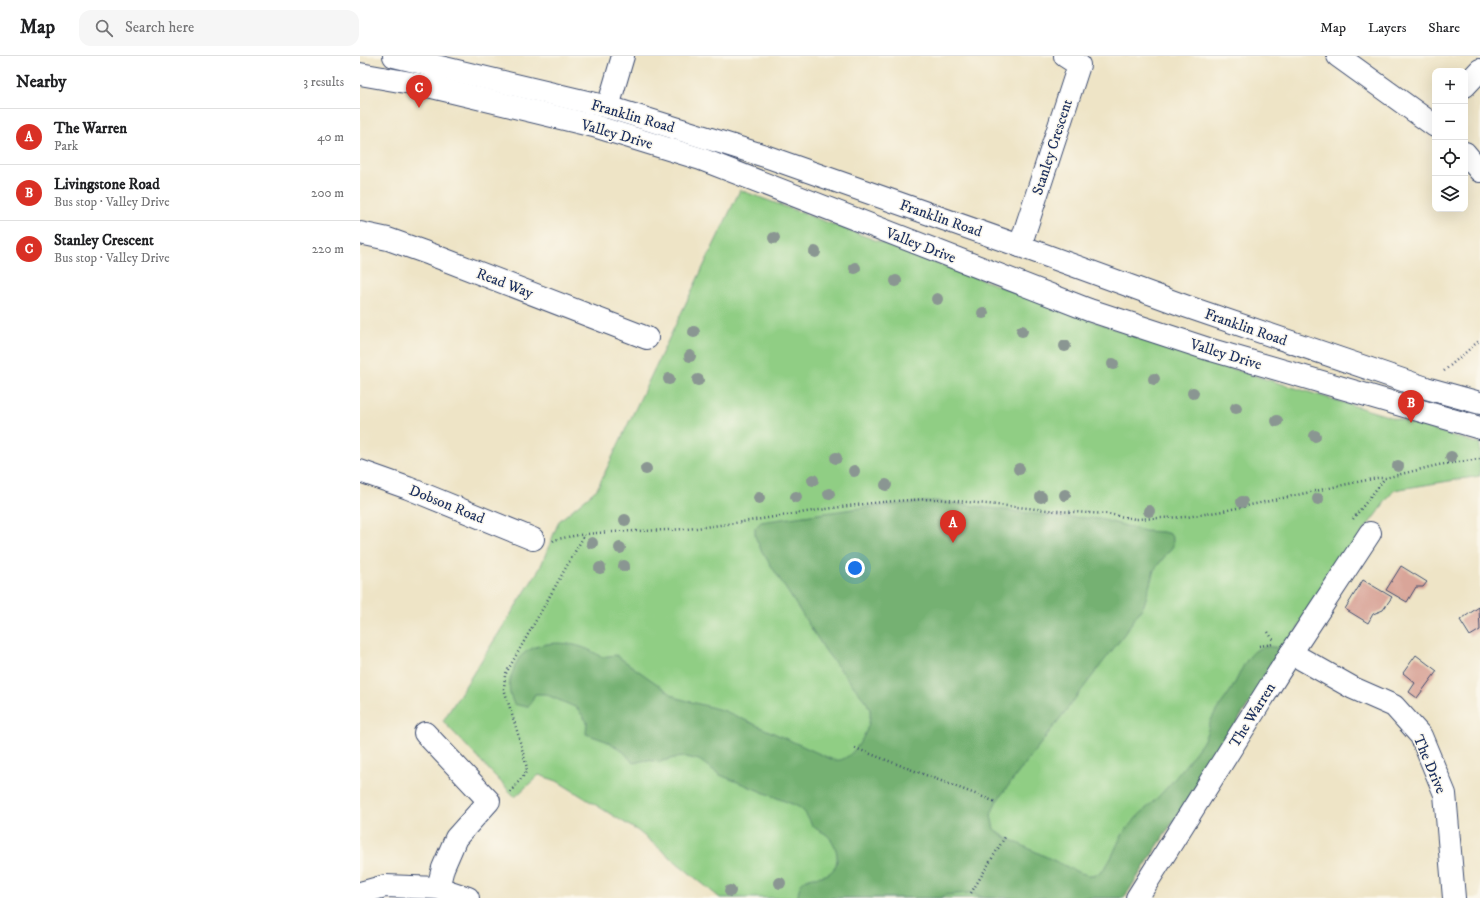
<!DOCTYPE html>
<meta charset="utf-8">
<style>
:root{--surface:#fff;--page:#f6f6f6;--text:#202124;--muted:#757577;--line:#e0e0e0;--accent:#d93025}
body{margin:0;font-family:"IM FELL DW Pica",serif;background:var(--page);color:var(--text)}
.controls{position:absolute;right:12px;top:12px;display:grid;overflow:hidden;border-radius:8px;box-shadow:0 4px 16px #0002}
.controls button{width:36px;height:36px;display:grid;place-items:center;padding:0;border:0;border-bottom:1px solid var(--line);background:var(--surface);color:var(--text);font:20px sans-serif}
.you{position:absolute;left:495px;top:512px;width:14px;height:14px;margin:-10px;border:3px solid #fff;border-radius:50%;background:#1a73e8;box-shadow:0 0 0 6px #1a73e833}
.badge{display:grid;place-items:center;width:26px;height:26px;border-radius:50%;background:var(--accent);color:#fff;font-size:13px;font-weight:700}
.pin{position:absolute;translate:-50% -33px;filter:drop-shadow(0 1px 2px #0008)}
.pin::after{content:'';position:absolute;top:21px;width:14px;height:12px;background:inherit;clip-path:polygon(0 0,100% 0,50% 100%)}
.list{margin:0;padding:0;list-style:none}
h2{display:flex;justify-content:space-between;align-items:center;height:52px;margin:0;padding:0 16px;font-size:17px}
h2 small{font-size:13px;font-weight:400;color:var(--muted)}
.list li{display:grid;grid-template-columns:26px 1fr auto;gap:12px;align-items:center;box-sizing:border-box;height:56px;padding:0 16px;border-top:1px solid var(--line)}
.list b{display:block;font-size:15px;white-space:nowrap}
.list p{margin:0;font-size:13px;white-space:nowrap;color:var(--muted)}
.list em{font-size:13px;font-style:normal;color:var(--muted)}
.icon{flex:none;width:22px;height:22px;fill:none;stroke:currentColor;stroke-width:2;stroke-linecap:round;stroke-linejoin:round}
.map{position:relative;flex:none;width:1120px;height:842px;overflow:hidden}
header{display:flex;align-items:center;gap:24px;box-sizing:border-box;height:56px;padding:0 20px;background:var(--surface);border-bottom:1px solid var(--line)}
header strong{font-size:19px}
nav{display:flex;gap:22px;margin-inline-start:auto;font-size:14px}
.search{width:280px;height:36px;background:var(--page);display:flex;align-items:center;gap:10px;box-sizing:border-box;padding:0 14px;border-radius:12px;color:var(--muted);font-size:15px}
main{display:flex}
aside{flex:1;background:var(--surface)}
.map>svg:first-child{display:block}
</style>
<header>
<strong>Map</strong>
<div class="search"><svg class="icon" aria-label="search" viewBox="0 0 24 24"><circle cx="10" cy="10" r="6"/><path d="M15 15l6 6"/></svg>Search here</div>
<nav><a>Map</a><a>Layers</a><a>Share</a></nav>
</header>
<main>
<aside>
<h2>Nearby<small>3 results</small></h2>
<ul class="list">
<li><span class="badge">A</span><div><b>The Warren</b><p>Park</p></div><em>40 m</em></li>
<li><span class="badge">B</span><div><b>Livingstone Road</b><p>Bus stop · Valley Drive</p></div><em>200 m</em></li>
<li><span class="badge">C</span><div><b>Stanley Crescent</b><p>Bus stop · Valley Drive</p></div><em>220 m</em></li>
</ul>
</aside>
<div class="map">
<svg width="1120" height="842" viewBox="0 0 1120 842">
<rect width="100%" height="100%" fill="#fbf7ec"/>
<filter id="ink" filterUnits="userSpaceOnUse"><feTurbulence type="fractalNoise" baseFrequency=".025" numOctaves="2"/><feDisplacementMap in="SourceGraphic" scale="8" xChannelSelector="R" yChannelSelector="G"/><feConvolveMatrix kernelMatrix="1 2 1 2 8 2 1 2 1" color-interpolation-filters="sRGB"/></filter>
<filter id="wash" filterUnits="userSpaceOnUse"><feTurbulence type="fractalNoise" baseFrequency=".012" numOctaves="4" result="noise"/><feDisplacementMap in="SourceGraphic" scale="16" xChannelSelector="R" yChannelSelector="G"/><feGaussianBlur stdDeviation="0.9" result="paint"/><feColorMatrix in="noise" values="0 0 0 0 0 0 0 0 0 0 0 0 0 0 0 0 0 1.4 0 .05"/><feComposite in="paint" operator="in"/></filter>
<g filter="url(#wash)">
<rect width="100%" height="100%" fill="#eee4c6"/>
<!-- green -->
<polygon fill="#90ce84" stroke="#567e71" points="380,134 820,297 1120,388 1120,420 1034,434 1002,477 924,593 764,842 360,842 278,775 197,725 179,719 155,741 83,665 180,512 199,465 237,433"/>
<!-- forest -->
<path fill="#74b172" stroke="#487068" d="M576 445 683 459 740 463 785 475 803 476 810 478 813 483V490L794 514 784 549 760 584 636 746 631 759 634 773 645 781 720 817C723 817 727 819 729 819 746 820 752 799 758 787 760 782 764 776 768 771 777 760 788 751 798 741 814 725 828 706 842 687 847 679 848 672 851 664 856 653 865 644 871 634 879 621 883 605 895 595 904 588 915 591 924 593L764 842H624L611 837 585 839 580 842H438C438 836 439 829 444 825 451 819 460 822 468 818 482 810 478 790 468 780 464 776 459 775 455 772 451 769 448 761 445 757 441 752 437 750 432 748L360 719 339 704 326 701 314 702 299 706 287 704 273 707 263 695 246 685 226 678 227 666 217 652 185 638H175L169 650H162L154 648C148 637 148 627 153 615 155 610 158 602 162 599 183 581 220 585 241 601L256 599 317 642 365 655 471 703C475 704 479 705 483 703 497 697 512 670 510 655 510 652 508 650 507 647L467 597 401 494 395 480V472L401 466 508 451Z"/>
<g id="blocks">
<!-- building -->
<g fill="#d9a599">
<polygon points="1041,510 1067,526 1063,531 1056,531 1047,546 1026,534"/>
<polygon points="1003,524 1032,541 1023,554 1013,558 1008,567 985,553"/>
<polygon points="1119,551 1120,574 1110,580 1100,564"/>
<polygon points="1056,599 1077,615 1057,642 1049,636 1055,627 1043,617"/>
</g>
</g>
</g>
<g filter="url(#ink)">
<use href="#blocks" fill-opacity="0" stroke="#3b4a6e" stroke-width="1"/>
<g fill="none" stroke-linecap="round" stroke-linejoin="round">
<!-- minor casing -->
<g stroke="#3b4a6e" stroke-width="24">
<g id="minor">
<polyline points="34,0 248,51 405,100 660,190 825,250 1066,332 1120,347"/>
<polyline points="978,0 1075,70"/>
<polyline points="0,18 68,30 234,70 341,103 729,254 848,293 1120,372"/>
<polyline points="1105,30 1120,14"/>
<polyline points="248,51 263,0"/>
<polyline points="1105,97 1120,115"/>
<polyline points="0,177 28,183 70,198 287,282"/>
<polyline points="660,190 719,9 705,0"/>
<polyline points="0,415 48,432 173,483"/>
<polyline points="931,597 993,632 1034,650 1061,680 1085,738 1094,842"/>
<polyline points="65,677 129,745 96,782 83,812 78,832"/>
<polyline points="0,837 25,830 78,832 108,842"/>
<polyline points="777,842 931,597 1010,477"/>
</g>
</g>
<!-- path -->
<g stroke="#3b4a6e" stroke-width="2.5" stroke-dasharray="1 3" stroke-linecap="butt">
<polyline points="1084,315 1120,284"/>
<polyline points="993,463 1025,422"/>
<path d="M193 485 194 484C241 472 288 477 336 472 416 463 496 444 577 443L697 455 748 458 775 463 827 461 863 455 983 429 1017 422H1025L1078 409 1120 403"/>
<polyline points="908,576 914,585"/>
<polyline points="899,590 913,588"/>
<polyline points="495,692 636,746"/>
<polyline points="150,736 165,718 167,712 158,678 144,633 145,619 225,478"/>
<polyline points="611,837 645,781"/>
</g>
<!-- minor -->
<use href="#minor" stroke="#fff" stroke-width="22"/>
</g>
<!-- trees -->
<g fill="#8a9692">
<circle cx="414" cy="182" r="6"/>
<circle cx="455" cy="196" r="6"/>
<circle cx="495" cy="212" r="6"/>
<circle cx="536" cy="225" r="6"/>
<circle cx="577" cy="243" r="6"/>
<circle cx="623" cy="257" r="6"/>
<circle cx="662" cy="275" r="6"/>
<circle cx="334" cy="276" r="6"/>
<circle cx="705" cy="290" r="6"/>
<circle cx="330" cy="300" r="6"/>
<circle cx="753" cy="308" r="6"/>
<circle cx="309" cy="323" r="6"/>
<circle cx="794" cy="323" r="6"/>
<circle cx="338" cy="324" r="6"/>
<circle cx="833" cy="337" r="6"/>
<circle cx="876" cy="352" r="6"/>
<circle cx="917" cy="365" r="6"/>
<circle cx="955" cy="380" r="6"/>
<circle cx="1091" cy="401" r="6"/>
<circle cx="476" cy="402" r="6"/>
<circle cx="1038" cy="410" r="6"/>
<circle cx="286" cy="413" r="6"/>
<circle cx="659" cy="413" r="6"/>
<circle cx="494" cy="415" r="6"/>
<circle cx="453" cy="424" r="6"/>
<circle cx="526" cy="429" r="6"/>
<circle cx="469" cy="438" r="6"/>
<circle cx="705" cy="439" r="6"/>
<circle cx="436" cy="441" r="6"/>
<circle cx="681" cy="441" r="6"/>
<circle cx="399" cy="442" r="6"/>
<circle cx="958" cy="443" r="6"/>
<circle cx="882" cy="446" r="6"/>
<circle cx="789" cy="455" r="6"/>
<circle cx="265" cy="464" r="6"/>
<circle cx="232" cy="487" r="6"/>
<circle cx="260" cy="492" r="6"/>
<circle cx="264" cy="510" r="6"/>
<circle cx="240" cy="512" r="6"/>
<circle cx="420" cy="827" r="6"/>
<circle cx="370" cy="835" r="6"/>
</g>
</g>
<g text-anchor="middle" stroke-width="3" stroke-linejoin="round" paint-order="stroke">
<!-- street labels -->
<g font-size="15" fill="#1b2f5e" stroke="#fbf7ec">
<text transform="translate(273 60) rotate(16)" y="5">Franklin Road</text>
<text transform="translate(257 78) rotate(16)" y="5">Valley Drive</text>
<text transform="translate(692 91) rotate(-72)" y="5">Stanley Crescent</text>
<text transform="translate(581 162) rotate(19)" y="5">Franklin Road</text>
<text transform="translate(561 189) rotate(21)" y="5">Valley Drive</text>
<text transform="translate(145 227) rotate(21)" y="5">Read Way</text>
<text transform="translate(886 271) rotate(19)" y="5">Franklin Road</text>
<text transform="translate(866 298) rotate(17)" y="5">Valley Drive</text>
<text transform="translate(87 448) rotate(22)" y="5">Dobson Road</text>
<text transform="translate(892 659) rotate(-58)" y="5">The Warren</text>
<text transform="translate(1070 708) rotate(67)" y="5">The Drive</text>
</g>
</g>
</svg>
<div class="controls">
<button>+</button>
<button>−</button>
<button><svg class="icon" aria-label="locate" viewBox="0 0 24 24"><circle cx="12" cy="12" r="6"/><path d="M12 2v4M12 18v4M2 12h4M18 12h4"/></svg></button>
<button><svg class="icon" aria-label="layers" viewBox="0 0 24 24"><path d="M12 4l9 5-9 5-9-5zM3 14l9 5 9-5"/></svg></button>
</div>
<div class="you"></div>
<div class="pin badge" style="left:593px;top:487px">A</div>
<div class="pin badge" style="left:1051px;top:367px">B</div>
<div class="pin badge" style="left:59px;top:52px">C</div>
</div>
</main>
